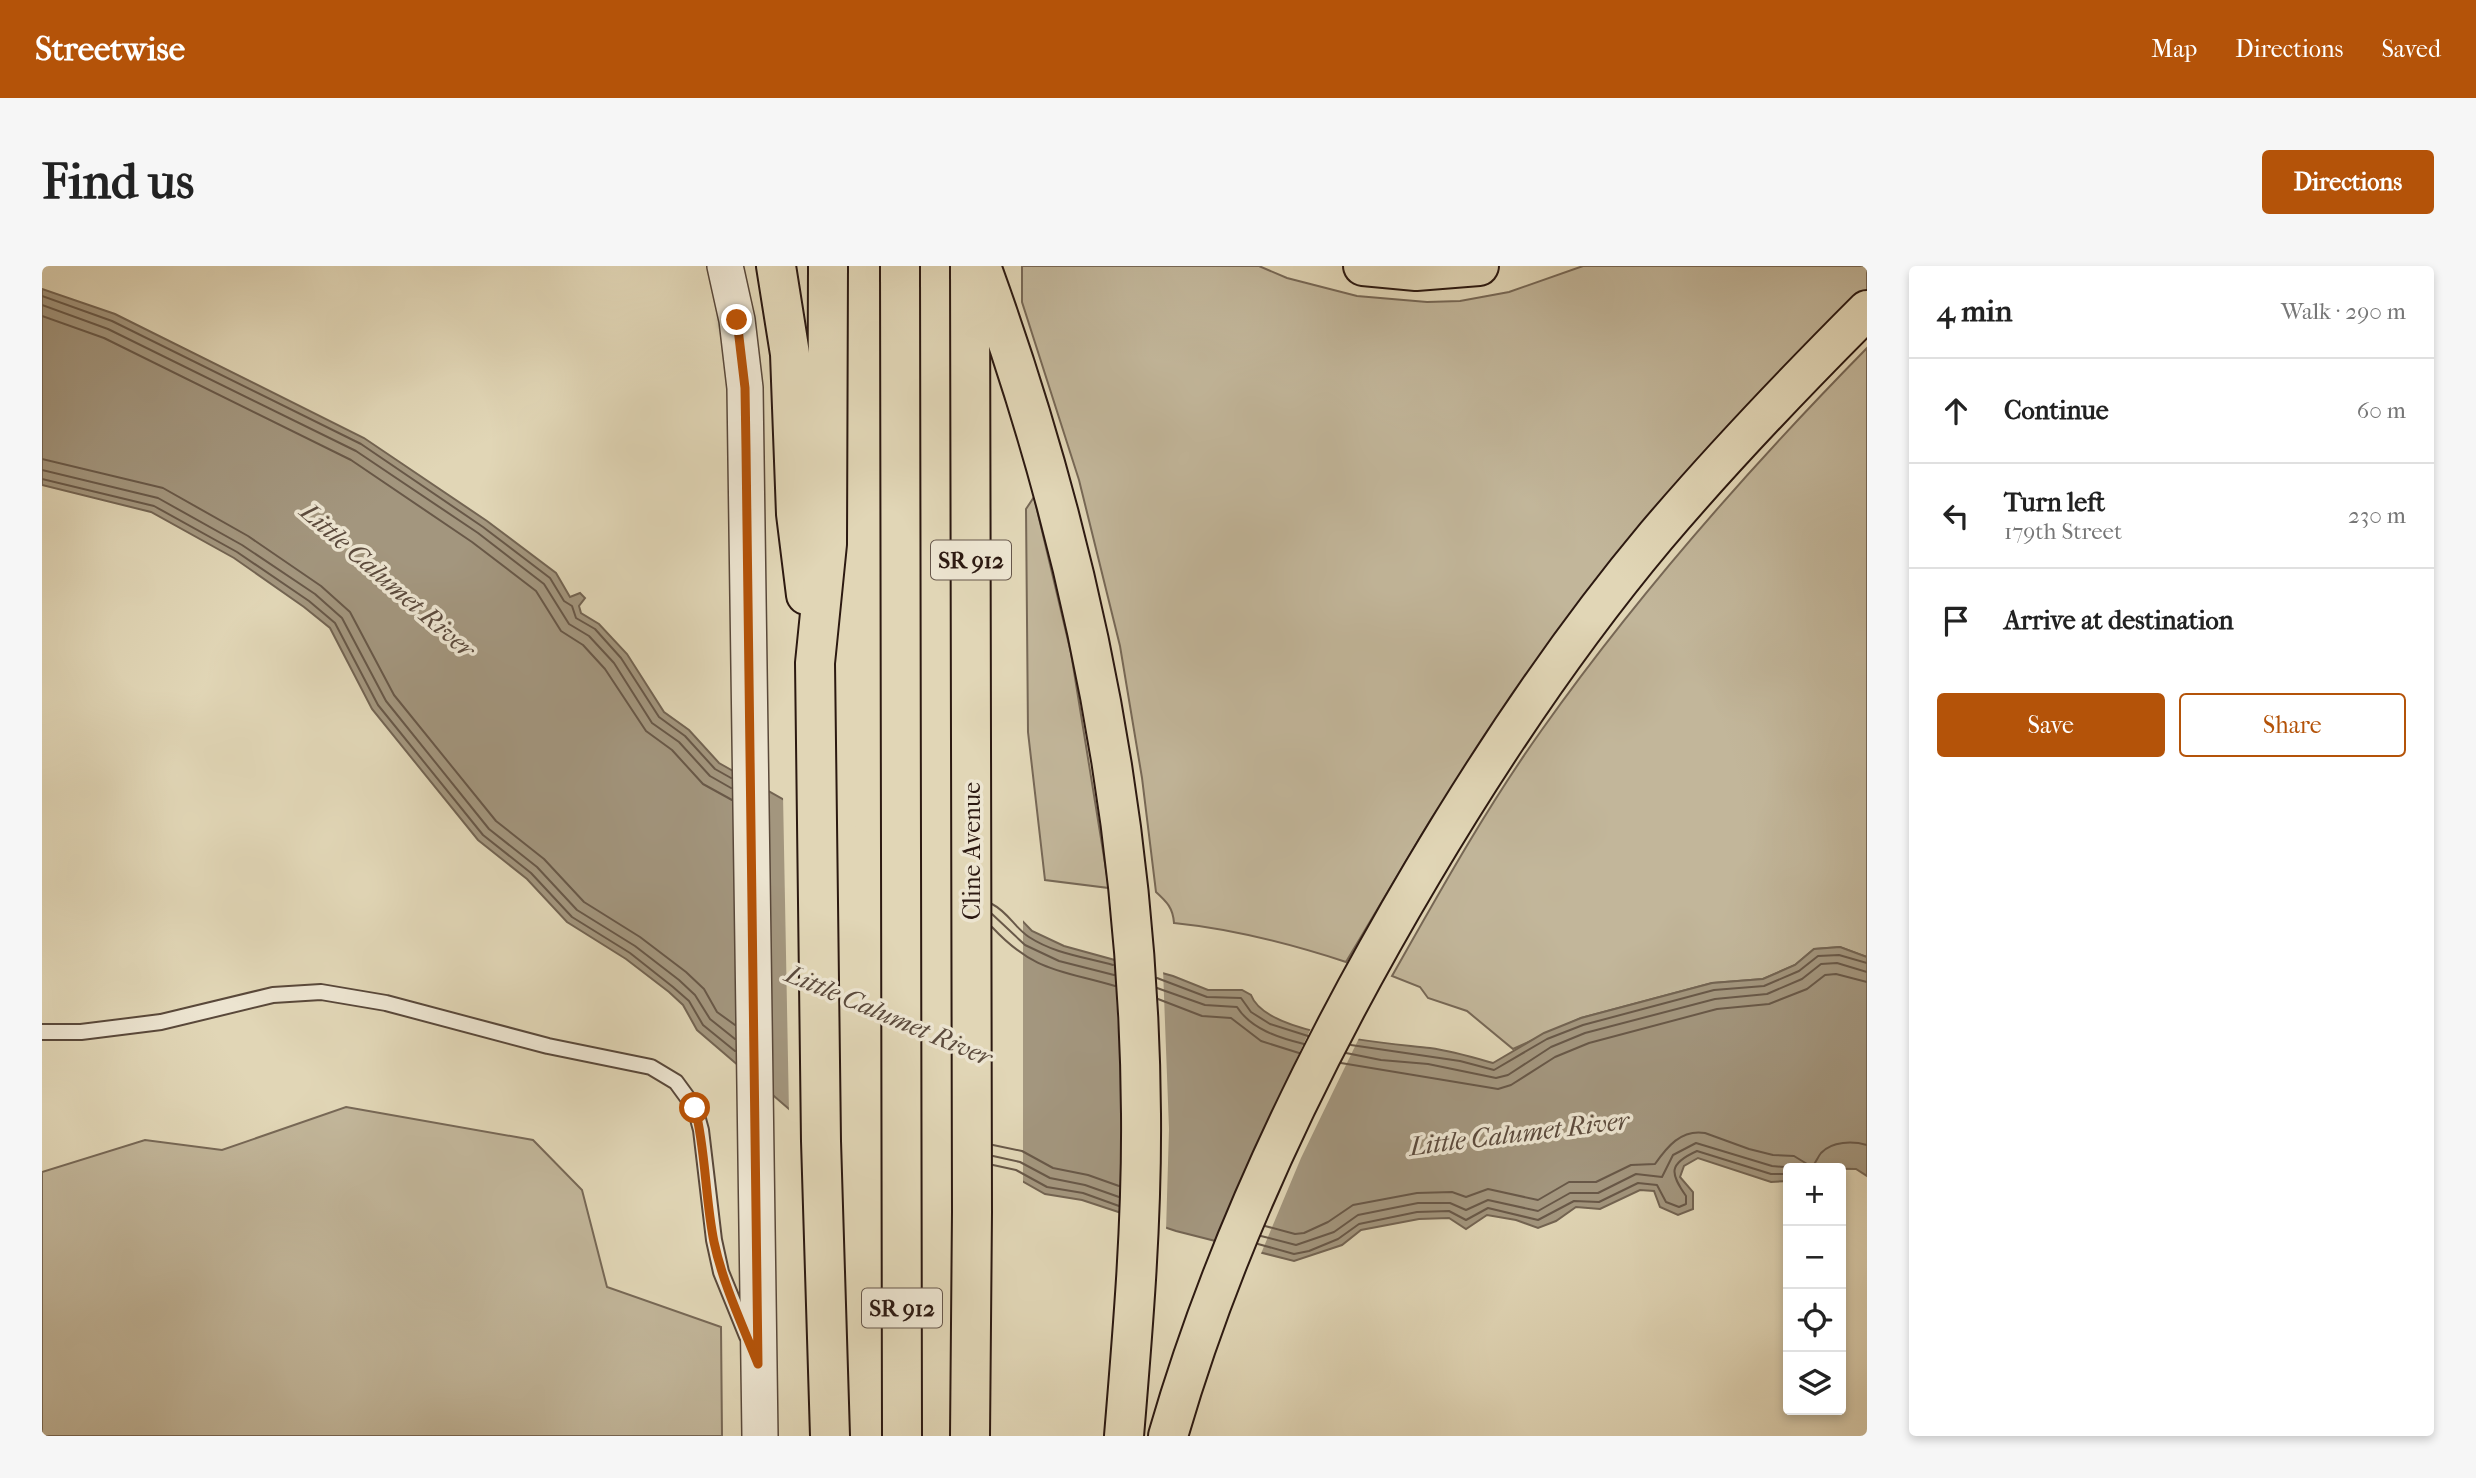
<!DOCTYPE html>
<meta charset="utf-8">
<style>
:root{--surface:#fff;--page:#f6f6f6;--text:#222;--muted:#767676;--line:#e0e0e0;--accent:#b45309}
body{margin:0;font-family:"IM FELL French Canon",serif;background:var(--page);color:var(--text)}
.controls{position:absolute;right:21px;bottom:21px;display:grid;overflow:hidden;border-radius:7px;box-shadow:0 4px 10px #0003}
.controls button{width:63px;height:63px;display:grid;place-items:center;padding:0;border:0;border-bottom:2px solid var(--line);background:var(--surface);color:var(--text);font:35px sans-serif}
.stop{position:absolute;width:21px;height:21px;margin:-16px;border:5px solid #b45309;border-radius:50%;background:#fff}
.stop.end{background:#b45309;border-color:#fff;box-shadow:0 2px 7px #0008}
.list{margin:0;padding:0;list-style:none}
h2{display:flex;justify-content:space-between;align-items:center;height:91px;margin:0;padding:0 28px;font-size:30px}
h2 small{font-size:23px;font-weight:400;color:var(--muted)}
.list li{display:grid;grid-template-columns:46px 1fr auto;gap:21px;align-items:center;box-sizing:border-box;height:105px;padding:0 28px;border-top:2px solid var(--line)}
.list b{display:block;font-size:26px;white-space:nowrap}
.list p{margin:0;font-size:23px;white-space:nowrap;color:var(--muted)}
.list em{font-size:23px;font-style:normal;color:var(--muted)}
.actions{display:flex;gap:14px;padding:21px 28px}
.actions a{flex:1;padding:16px 0;border:2px solid var(--accent);border-radius:7px;text-align:center;font-size:24px;color:var(--accent)}
.actions .main{background:var(--accent);color:#fff}
.icon{flex:none;width:38px;height:38px;fill:none;stroke:currentColor;stroke-width:2;stroke-linecap:round;stroke-linejoin:round}
.map{position:relative;flex:none;width:1825px;height:1170px;overflow:hidden;border-radius:7px}
header{display:flex;align-items:center;gap:42px;box-sizing:border-box;height:98px;padding:0 35px;background:var(--accent);color:#fff}
header strong{font-size:33px}
nav{display:flex;gap:38px;margin-inline-start:auto;font-size:24px}
.intro{display:flex;align-items:center;justify-content:space-between;box-sizing:border-box;height:168px;padding:0 42px}
h1{margin:0;font-size:49px}
.button{padding:18px 32px;border-radius:7px;background:var(--accent);color:#fff;font-size:24px;font-weight:700}
main{display:flex;gap:42px;padding:0 42px}
aside{flex:1;background:var(--surface);border-radius:7px;box-shadow:0 4px 10px #0003}
.map>svg:first-child{display:block}
</style>
<header>
<strong>Streetwise</strong>
<nav><a>Map</a><a>Directions</a><a>Saved</a></nav>
</header>
<div class="intro"><h1>Find us</h1><a class="button">Directions</a></div>
<main>
<div class="map">
<svg width="1825" height="1170" viewBox="0 0 1825 1170">
<rect width="100%" height="100%" fill="#e1d6b6"/>
<filter id="stains"><feTurbulence type="fractalNoise" baseFrequency=".00286" numOctaves="4"/><feColorMatrix values="0 0 0 0 .2 0 0 0 0 .09 0 0 0 0 .02 0 0 0 .5 -.17"/></filter>
<radialGradient id="worn" r=".72"><stop offset=".6" stop-color="#630" stop-opacity="0"/><stop offset="1" stop-color="#630" stop-opacity=".3"/></radialGradient>
<!-- green -->
<g fill="#c2b69a" stroke="#776856" stroke-width="2">
<path d="M980 0H1217L1245 12 1315 30 1385 36 1418 35 1467 26 1541 0H1825V26L1464 444 1389 553 1304 696C1246 677 1192 663 1132 657 1131 642 1125 636 1114 626L1100 512 1078 380 1037 214 980 36Z"/>
<path d="M1825 82V691L1798 681 1772 683 1753 699 1721 713 1670 717 1539 752 1471 783 1425 745 1386 732 1378 721 1350 710C1397 627 1443 544 1499 465 1596 328 1707 202 1825 82Z"/>
<polygon points="992,231 1029,387 1067,622 1003,614 986,466 984,243"/>
<polygon points="304,841 491,874 540,924 565,1021 679,1061 680,1170 0,1170 0,906 103,874 180,884"/>
</g>
<!-- water -->
<path fill="#a3967e" stroke="#736452" stroke-width="2" d="M0 23 73 48 322 172 445 255 514 307 528 331 538 327 543 332 537 340 539 347 557 358 585 388 622 446 647 464 677 497 762 545 963 637 990 665 1022 680 1131 710 1166 724H1200L1209 729C1224 770 1348 777 1388 782 1410 785 1430 791 1451 797L1502 767 1539 752 1670 717 1721 713 1753 699 1772 683 1798 681 1825 691V910L1814 903 1746 902V915L1729 916 1656 892 1642 900 1638 911 1651 926V943L1636 949 1618 941 1612 925 1598 924 1558 943 1534 941 1514 955 1496 962 1474 954 1445 949 1424 963 1407 952 1377 953 1319 964 1300 979 1252 995 1134 965 1040 934 1003 928 971 910 761 855 655 764 641 739 627 726 584 693 525 656 485 613 436 574 330 443 288 362 262 341 192 292 109 246 0 219Z"/>
<!-- pier -->
<g fill="#e1d6b6">
<polygon points="741,529 888,594 965,634 981,650 981,920 970,913 919,904 827,891 759,858 747,847"/>
<polygon points="1072,689 1121,703 1127,863 1124,965 1078,951 1079,817"/>
<polygon points="1270,760 1318,770 1259,892 1218,990 1172,978 1212,883"/>
</g>
<g fill="none" stroke-linecap="round" stroke-linejoin="round">
<!-- shore -->
<g stroke="#685848" stroke-width="2">
<polyline points="0,30 70,55 319,178 441,261 508,312 522,335 530,340 534,352 553,363 579,392 617,451 643,470 673,503 689,512"/>
<polyline points="0,39 66,63 314,185 436,267 502,318 527,358 547,370 572,397 610,457 637,476 668,510 689,522"/>
<polyline points="0,50 62,72 309,194 430,276 494,325 519,365 541,379 563,403 604,465 630,484 661,518 690,534"/>
<polyline points="0,193 121,222 206,270 279,320 308,346 352,429 454,555 502,593 542,636 598,671 644,706 662,723 675,746 693,759"/>
<polyline points="0,204 116,232 200,279 273,328 300,352 344,435 447,563 495,601 535,644 593,680 637,714 653,729 668,753 693,773"/>
<polyline points="0,213 112,240 195,286 267,335 293,357 336,439 441,569 489,607 530,651 588,687 631,721 647,735 661,759 693,785"/>
<path d="M950 638C966 646 973 662 987 671 1013 688 1043 691 1071 699"/>
<polyline points="950,648 983,679 1017,695 1072,709"/>
<path d="M950 661C992 706 1018 704 1073 720"/>
<polyline points="1115,712 1165,731 1199,732 1209,746 1228,758 1266,770"/>
<path d="M1115 722 1163 739 1195 741C1209 763 1237 772 1262 778"/>
<polyline points="1116,733 1160,750 1189,752 1219,775 1257,787"/>
<polyline points="1309,779 1418,795 1452,804 1505,773 1541,759 1672,724 1722,720 1757,705 1776,690 1797,689 1825,697"/>
<polyline points="1304,787 1339,794 1386,798 1454,812 1466,809 1509,781 1543,767 1673,733 1725,728 1760,713 1779,698 1795,697 1825,706"/>
<polyline points="1299,797 1456,823 1469,819 1513,791 1547,777 1675,743 1727,738 1765,723 1783,709 1794,708 1825,716"/>
<polyline points="951,879 980,885 1011,902 1046,909 1077,920"/>
<polyline points="951,890 978,896 1008,912 1043,919 1077,931"/>
<polyline points="951,899 974,904 1005,921 1041,927 1077,940"/>
<path d="M1223 960 1253 968 1262 967 1286 956 1311 939 1375 927 1410 926 1424 931 1446 923 1496 934 1527 916H1554L1589 899 1613 898C1625 881 1639 863 1663 867L1707 883 1731 889 1752 890 1770 901C1774 897 1775 892 1779 887 1790 875 1811 875 1825 879"/>
<polyline points="1219,970 1254,979 1292,966 1316,949 1376,937 1408,937 1424,944 1446,934 1496,945 1528,927 1556,927 1594,908 1620,911 1631,889 1654,877 1730,900 1755,902"/>
<path d="M1216 978 1252 988 1267 985 1296 973 1317 958 1375 946 1407 945 1424 954 1446 942 1496 954 1532 935 1557 936 1596 917 1615 919 1624 936 1637 941 1644 938V930C1628 907 1626 898 1655 885L1729 908H1746"/>
</g>
<!-- service casing -->
<g stroke="#59483a" stroke-width="18">
<polyline id="service" points="0,766 39,766 119,756 231,729 279,726 344,737 506,780 609,801 634,816 653,842 659,864 672,974 679,1006 705,1070"/>
</g>
<!-- tertiary casing -->
<g stroke="#59483a" stroke-width="38">
<polyline id="tertiary" points="683,0 695,54 703,122 718,1170"/>
</g>
<!-- motorway casing -->
<g stroke="#2c1911" stroke-width="42">
<g id="motorway">
<polyline points="734,0 748,88 754,248 764,329"/>
<polyline points="786,0 785,278 773,397 779,875 788,1170"/>
<polyline points="858,0 860,1170"/>
<path d="M939 0C1038 272 1097 557 1099 848 1100 956 1091 1063 1082 1170"/>
<polyline points="1321,0 1374,5 1437,0"/>
<polyline points="928,1170 930,946 928,0"/>
<path d="M1126 1170C1183 972 1275 784 1380 607 1450 489 1526 375 1614 270 1681 191 1752 117 1825 44"/>
</g>
</g>
<!-- service -->
<use href="#service" stroke="#ece4d0" stroke-width="14"/>
<!-- tertiary -->
<use href="#tertiary" stroke="#ece4d0" stroke-width="35"/>
<!-- motorway -->
<use href="#motorway" stroke="#e1d6b6" stroke-width="38"/>
</g>
<g fill="none" stroke-linecap="round" stroke-linejoin="round">
<!-- route -->
<path stroke="#b45309" stroke-width="9" d="M653 842C664 886 663 932 672 976 681 1018 700 1058 716 1098L704 183 703 122 695 54"/>
</g>
<g text-anchor="middle" stroke-width="7" stroke-linejoin="round" paint-order="stroke">
<!-- shield labels -->
<g fill="#ece4d0" stroke="#66564a" stroke-width="2">
<rect x="889" y="274.5" width="80" height="39" rx="5"/>
<rect x="820" y="1022.5" width="80" height="39" rx="5"/>
</g>
<g font-size="23" font-weight="bold" fill="#2c1911">
<text x="929" y="302">SR 912</text>
<text x="860" y="1050">SR 912</text>
</g>
<!-- street labels -->
<g font-size="24" fill="#2c1911" stroke="#ece4d0">
<text transform="translate(930 585) rotate(-90)" y="8">Cline Avenue</text>
</g>
<!-- water labels -->
<g font-size="26" font-style="italic" fill="#5c4b3d" stroke="#ece4d0">
<text transform="translate(346 314) rotate(41)" y="9">Little Calumet River</text>
<text transform="translate(847 749) rotate(23)" y="9">Little Calumet River</text>
<text transform="translate(1477 867) rotate(-7)" y="9">Little Calumet River</text>
</g>
</g>
<rect width="100%" height="100%" filter="url(#stains)"/>
<rect width="100%" height="100%" fill="url(#worn)"/>
</svg>
<div class="controls">
<button>+</button>
<button>−</button>
<button><svg class="icon" aria-label="locate" viewBox="0 0 24 24"><circle cx="12" cy="12" r="6"/><path d="M12 2v4M12 18v4M2 12h4M18 12h4"/></svg></button>
<button><svg class="icon" aria-label="layers" viewBox="0 0 24 24"><path d="M12 4l9 5-9 5-9-5zM3 14l9 5 9-5"/></svg></button>
</div>
<div class="stop" style="left:653px;top:842px"></div>
<div class="stop end" style="left:695px;top:54px"></div>
</div>
<aside>
<h2>4 min<small>Walk · 290 m</small></h2>
<ul class="list">
<li><svg class="icon" aria-label="ahead" viewBox="0 0 24 24"><path d="M12 20V5M6 11l6-6 6 6"/></svg><div><b>Continue</b></div><em>60 m</em></li>
<li><svg class="icon" aria-label="left" viewBox="0 0 24 24"><path d="M17 20v-9H6M10 6l-5 5 5 5"/></svg><div><b>Turn left</b><p>179th Street</p></div><em>230 m</em></li>
<li><svg class="icon" aria-label="arrive" viewBox="0 0 24 24"><path d="M6 21V4h12l-3 4 3 4H6"/></svg><div><b>Arrive at destination</b></div></li>
</ul>
<div class="actions"><a class="main">Save</a><a>Share</a></div>
</aside>
</main>
